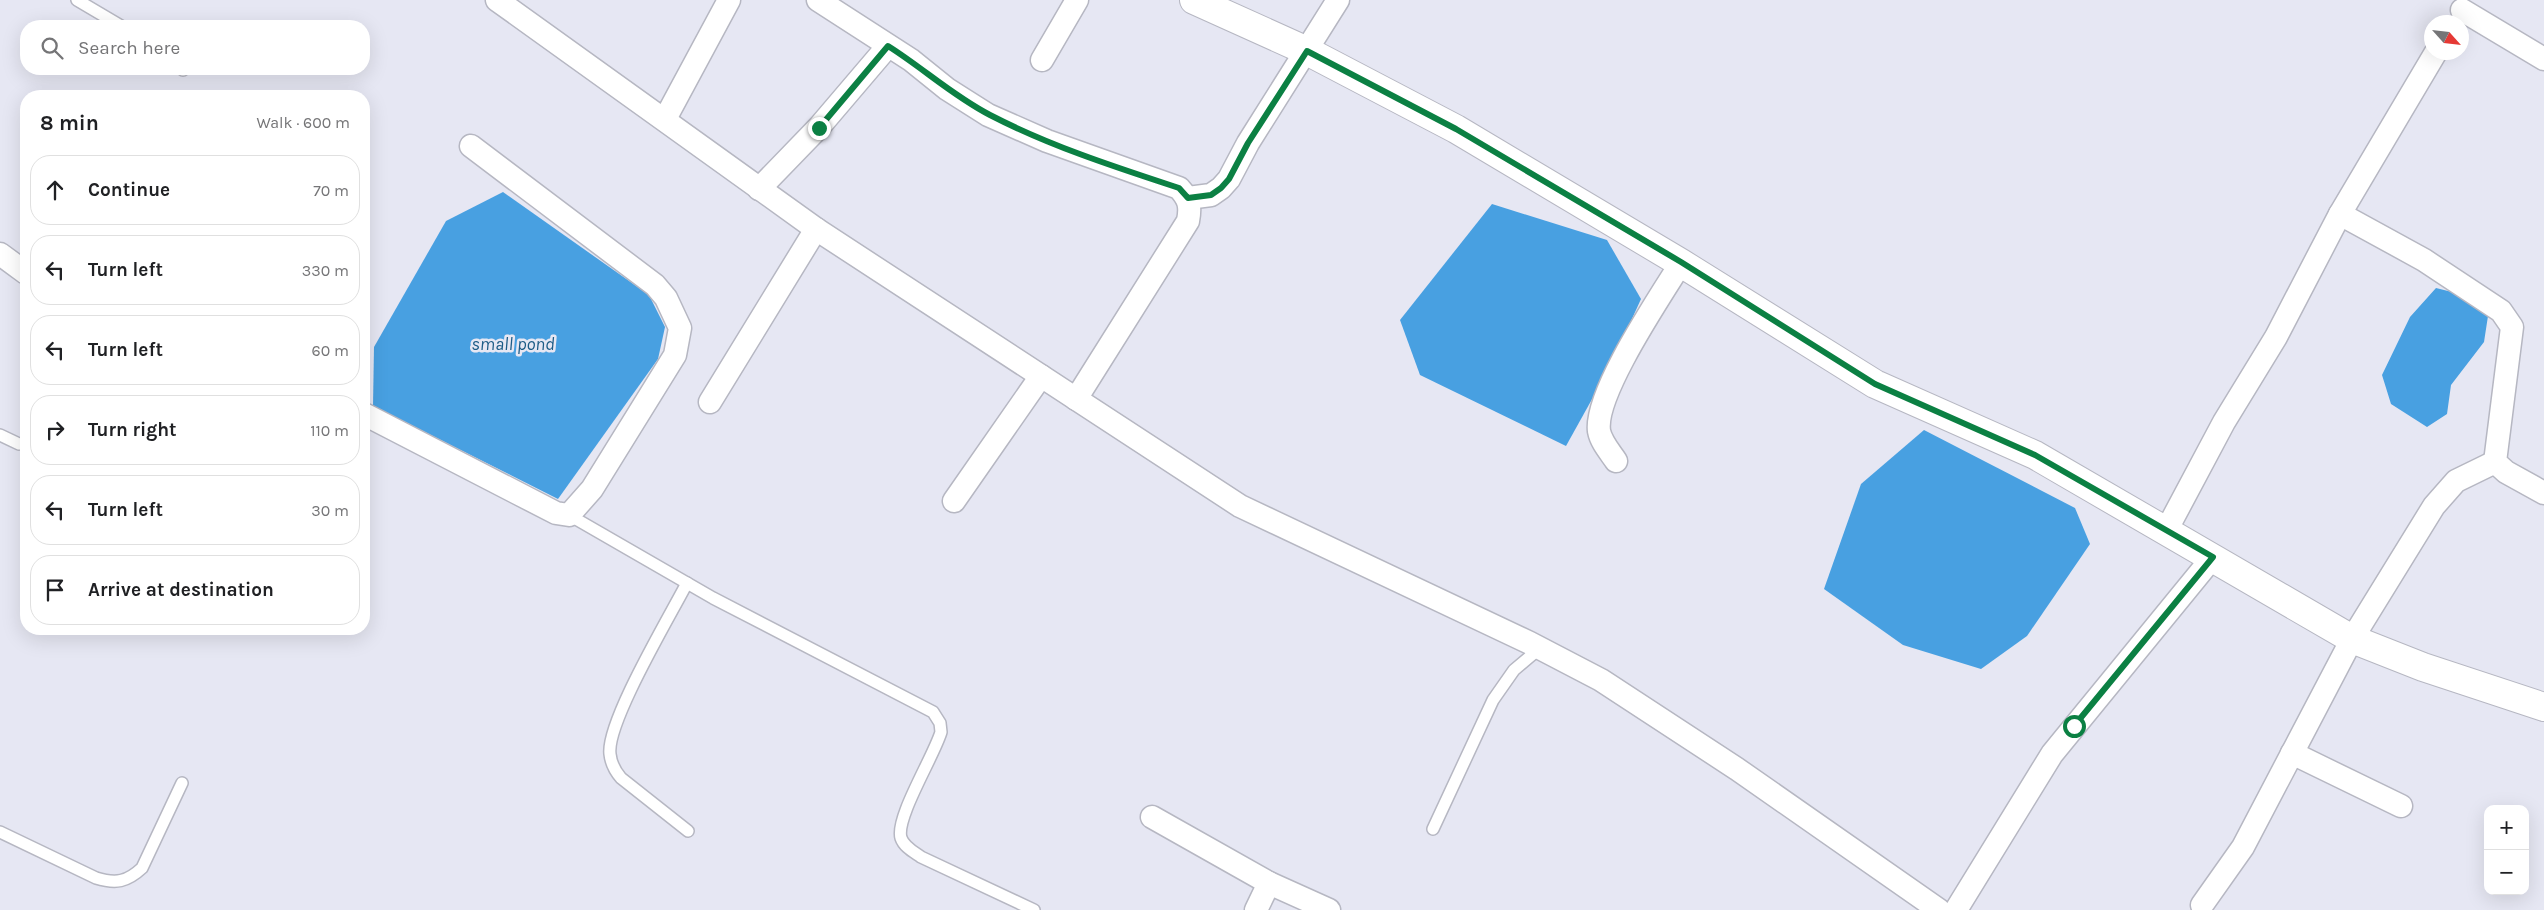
<!DOCTYPE html>
<meta charset="utf-8">
<style>
:root{--surface:#fff;--page:#f2f2f2;--text:#202124;--muted:#757577;--line:#e0e0e0}
body{margin:0;font-family:Karla,sans-serif;background:var(--page);color:var(--text)}
.controls{position:absolute;right:15px;bottom:15px;display:grid;overflow:hidden;border-radius:10px;box-shadow:0 5px 20px #0002}
.controls button{width:45px;height:45px;display:grid;place-items:center;padding:0;border:0;border-bottom:1px solid var(--line);background:var(--surface);color:var(--text);font:25px sans-serif}
.compass{position:absolute;left:2424px;top:15px;width:45px;height:45px;border-radius:50%;background:var(--surface);box-shadow:0 5px 20px #0002;rotate:117deg}
.stop{position:absolute;width:15px;height:15px;margin:-11px;border:4px solid #0b8043;border-radius:50%;background:#fff}
.stop.end{background:#0b8043;border-color:#fff;box-shadow:0 1px 5px #0008}
.list{margin:0;padding:0;list-style:none}
h2{display:flex;justify-content:space-between;align-items:center;height:65px;margin:0;padding:0 20px;font-size:21px}
h2 small{font-size:16px;font-weight:400;color:var(--muted)}
.list li{display:grid;grid-template-columns:32px 1fr auto;gap:15px;align-items:center;box-sizing:border-box;height:70px;margin:0 10px 10px;padding:0 10px;border:1px solid var(--line);border-radius:20px}
.list b{display:block;font-size:19px;white-space:nowrap}
.list em{font-size:16px;font-style:normal;color:var(--muted)}
.icon{flex:none;width:28px;height:28px;fill:none;stroke:currentColor;stroke-width:2;stroke-linecap:round;stroke-linejoin:round}
.map{position:relative;flex:none;width:2544px;height:910px;overflow:hidden}
.search{position:absolute;background:var(--surface);box-shadow:0 5px 20px #0002;left:20px;top:20px;width:350px;height:55px;display:flex;align-items:center;gap:12px;box-sizing:border-box;padding:0 18px;border-radius:20px;color:var(--muted);font-size:19px}
.panel{position:absolute;background:var(--surface);box-shadow:0 5px 20px #0002;left:20px;top:90px;width:350px;height:545px;border-radius:20px}
.map>svg:first-child{display:block}
</style>
<div class="map">
<svg width="2544" height="910" viewBox="0 0 2544 910">
<rect width="100%" height="100%" fill="#e6e7f3"/>
<!-- water -->
<g fill="#48a0e1">
<polygon points="503,192 649,295 665,327 658,359 558,499 373,406 374,347 446,221"/>
<polygon points="1492,204 1607,240 1641,299 1611,365 1566,446 1420,375 1400,320"/>
<polygon points="2436,288 2452,292 2488,316 2484,342 2451,385 2447,414 2427,427 2391,404 2382,375 2410,317"/>
<polygon points="1924,430 2075,508 2090,544 2027,636 1981,669 1903,645 1824,589 1861,484"/>
</g>
<g fill="none" stroke-linecap="round" stroke-linejoin="round">
<!-- service casing -->
<g stroke="#b6b7c2" stroke-width="14">
<g id="service">
<polyline points="77,0 121,26"/>
<polyline points="182,69 183,70"/>
<polyline points="0,435 19,444"/>
<path d="M569 515 713 598 933 712 940 723 941 732C934 756 895 818 901 838 904 847 914 852 921 857L1034 910"/>
<path d="M687 583C670 616 606 723 610 754 611 764 615 771 621 778L688 831"/>
<polyline points="1433,829 1493,700 1514,670 1540,648"/>
<path d="M0 832 96 878C116 884 127 882 142 868L182 783"/>
</g>
</g>
<!-- minor casing -->
<g stroke="#b6b7c2" stroke-width="25">
<g id="minor">
<polyline points="497,0 816,229 1240,506 1530,643 1601,680 1737,769 1939,910"/>
<path d="M818 0 911 60 947 89 988 115 1047 141 1179 188C1189 199 1191 206 1188 221L1076 399"/>
<polyline points="2462,10 2544,59"/>
<polyline points="1042,60 1077,0"/>
<polyline points="665,119 729,0"/>
<polyline points="759,189 819,127 888,46"/>
<polyline points="1188,198 1211,195 1221,188 1229,179 1248,143 1338,0"/>
<polyline points="2340,214 2424,260 2501,311 2512,327 2495,462 2506,472 2544,493"/>
<polyline points="0,254 26,273"/>
<polyline points="710,402 816,229"/>
<polyline points="364,414 556,513 569,515 592,489 675,355 680,328 666,298 655,285 471,146"/>
<path d="M1616 461C1610 452 1601 442 1599 431 1594 394 1660 297 1681 263"/>
<polyline points="954,501 1041,376"/>
<polyline points="2166,531 2224,422 2276,337 2340,214 2436,52"/>
<polyline points="2292,753 2401,806"/>
<polyline points="1152,817 1269,883 1329,910"/>
<polyline points="2202,905 2243,847 2352,639 2434,506 2456,481 2495,462"/>
<polyline points="1256,910 1269,883"/>
<polyline points="1956,910 2052,754 2213,557"/>
</g>
</g>
<!-- tertiary casing -->
<g stroke="#b6b7c2" stroke-width="30">
<polyline id="tertiary" points="1194,0 1307,51 1456,129 1681,263 1875,384 2035,455 2352,639 2423,667 2544,707"/>
</g>
<!-- service -->
<use href="#service" stroke="#fff" stroke-width="11"/>
<!-- minor -->
<use href="#minor" stroke="#fff" stroke-width="22"/>
<!-- tertiary -->
<use href="#tertiary" stroke="#fff" stroke-width="28"/>
</g>
<g fill="none" stroke-linecap="round" stroke-linejoin="round">
<!-- route -->
<path stroke="#0b8043" stroke-width="6" d="M819 128 888 46C923 68 953 96 990 115 1050 146 1115 167 1179 188L1188 198 1211 195 1221 188 1229 179 1248 143 1307 51 1456 129 1681 262 1875 384 2035 455 2213 557 2074 726"/>
</g>
<g text-anchor="middle" stroke-width="5" stroke-linejoin="round" paint-order="stroke">
<!-- water labels -->
<g font-size="18" font-style="italic" fill="#1c5b86" stroke="#e6e7f3">
<text x="513" y="350">small pond</text>
</g>
</g>
</svg>
<div class="controls">
<button>+</button>
<button>−</button>
</div>
<svg class="compass" viewBox="-18 -18 36 36"><path d="M0-13l5 13h-10z" fill="#e53935"/><path d="M0 13l5-13h-10z" fill="#757577"/></svg>
<div class="stop" style="left:2074px;top:726px"></div>
<div class="stop end" style="left:819px;top:128px"></div>
<div class="search"><svg class="icon" aria-label="search" viewBox="0 0 24 24"><circle cx="10" cy="10" r="6"/><path d="M15 15l6 6"/></svg>Search here</div>
<section class="panel">
<h2>8 min<small>Walk · 600 m</small></h2>
<ul class="list">
<li><svg class="icon" aria-label="ahead" viewBox="0 0 24 24"><path d="M12 20V5M6 11l6-6 6 6"/></svg><div><b>Continue</b></div><em>70 m</em></li>
<li><svg class="icon" aria-label="left" viewBox="0 0 24 24"><path d="M17 20v-9H6M10 6l-5 5 5 5"/></svg><div><b>Turn left</b></div><em>330 m</em></li>
<li><svg class="icon" aria-label="left" viewBox="0 0 24 24"><path d="M17 20v-9H6M10 6l-5 5 5 5"/></svg><div><b>Turn left</b></div><em>60 m</em></li>
<li><svg class="icon" aria-label="right" viewBox="0 0 24 24"><path d="M7 20v-9h11M14 6l5 5-5 5"/></svg><div><b>Turn right</b></div><em>110 m</em></li>
<li><svg class="icon" aria-label="left" viewBox="0 0 24 24"><path d="M17 20v-9H6M10 6l-5 5 5 5"/></svg><div><b>Turn left</b></div><em>30 m</em></li>
<li><svg class="icon" aria-label="arrive" viewBox="0 0 24 24"><path d="M6 21V4h12l-3 4 3 4H6"/></svg><div><b>Arrive at destination</b></div></li>
</ul>
</section>
</div>
